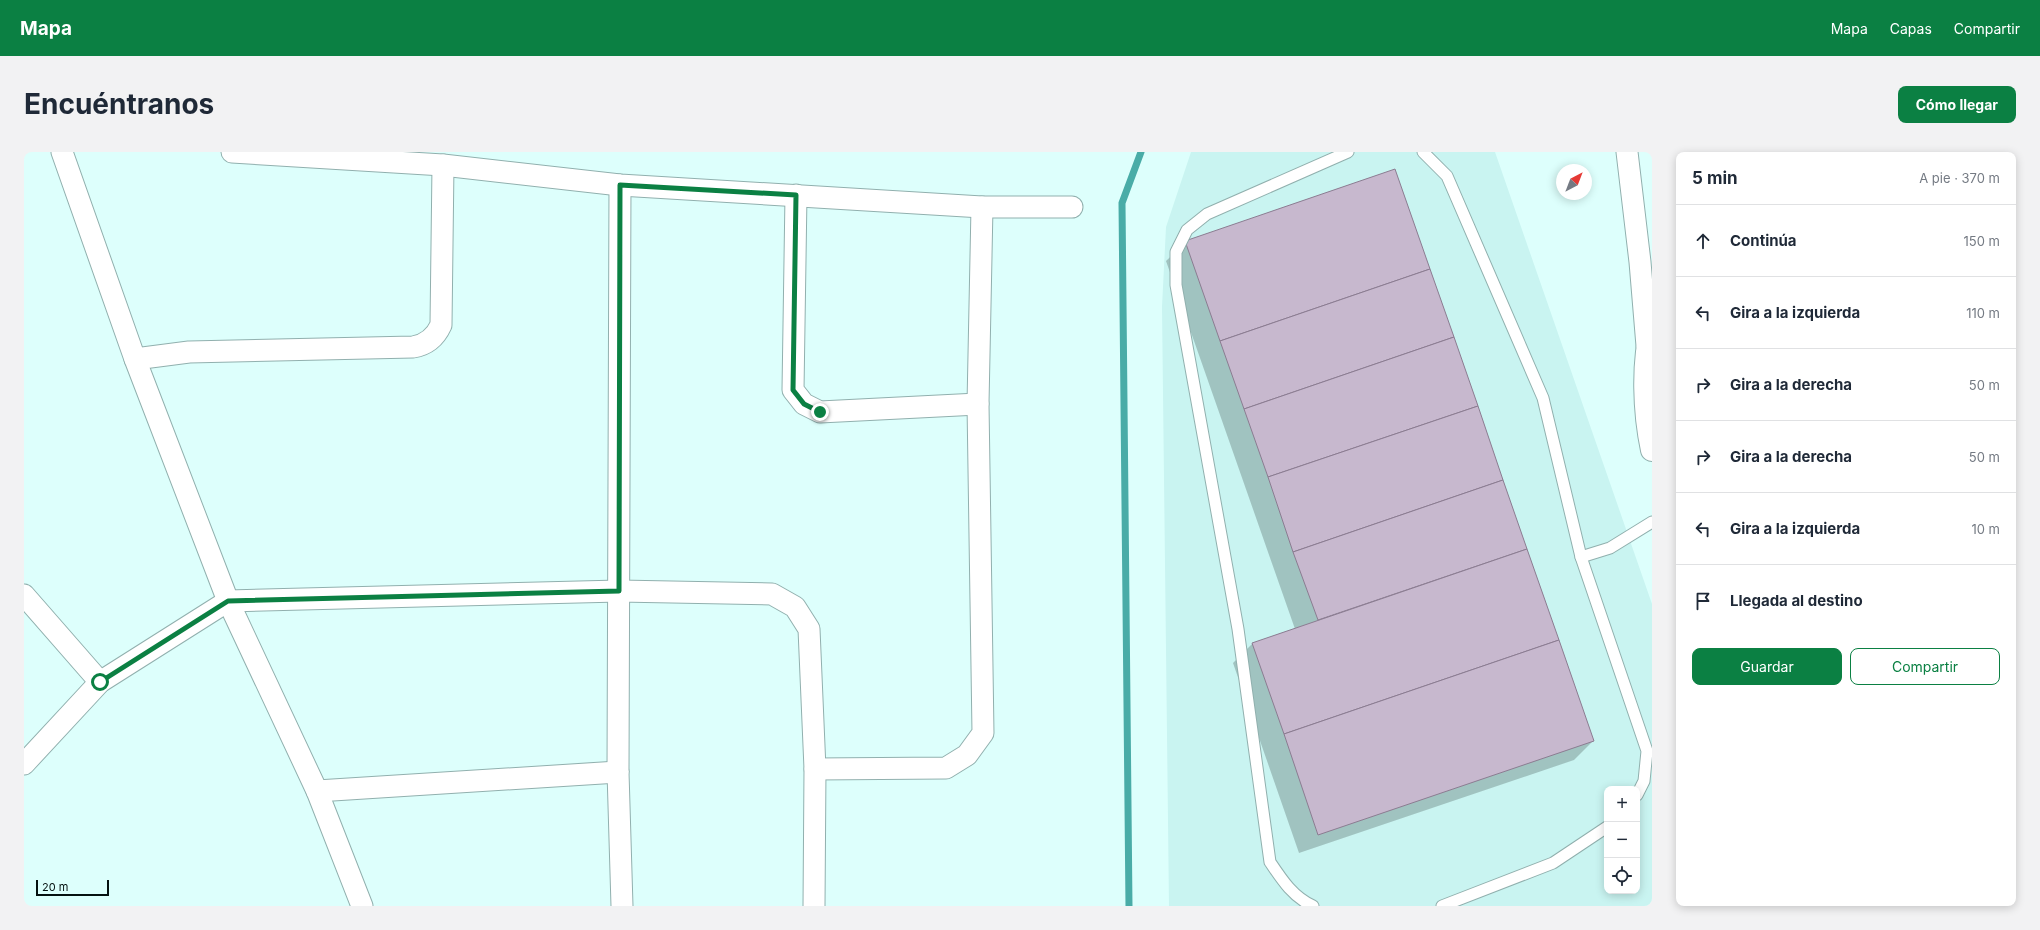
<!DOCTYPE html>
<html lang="es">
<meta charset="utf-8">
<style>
:root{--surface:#fff;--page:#f2f2f3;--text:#1f2937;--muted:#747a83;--line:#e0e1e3;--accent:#0b8043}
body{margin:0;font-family:Inter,sans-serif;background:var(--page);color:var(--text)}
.controls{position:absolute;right:12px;bottom:12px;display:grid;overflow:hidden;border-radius:8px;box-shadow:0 2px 10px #0003}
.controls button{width:36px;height:36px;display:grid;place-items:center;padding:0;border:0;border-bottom:1px solid var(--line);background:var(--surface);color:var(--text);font:20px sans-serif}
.compass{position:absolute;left:1532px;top:12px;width:36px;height:36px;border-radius:50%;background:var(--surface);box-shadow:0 2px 10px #0003;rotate:42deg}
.scale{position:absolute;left:12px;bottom:10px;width:73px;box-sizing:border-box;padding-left:4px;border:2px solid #051110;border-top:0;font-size:11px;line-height:14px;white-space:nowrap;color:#051110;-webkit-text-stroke:3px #ddfffc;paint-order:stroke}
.stop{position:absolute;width:12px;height:12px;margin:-9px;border:3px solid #0b8043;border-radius:50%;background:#fff}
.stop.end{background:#0b8043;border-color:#fff;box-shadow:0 1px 4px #0008}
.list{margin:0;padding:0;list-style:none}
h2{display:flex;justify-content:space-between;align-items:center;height:52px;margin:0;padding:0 16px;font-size:17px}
h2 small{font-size:13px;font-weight:400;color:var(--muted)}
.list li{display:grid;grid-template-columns:26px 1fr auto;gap:12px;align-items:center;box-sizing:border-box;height:72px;padding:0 16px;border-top:1px solid var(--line)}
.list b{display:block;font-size:15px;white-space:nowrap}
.list em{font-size:13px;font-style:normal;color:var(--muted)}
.actions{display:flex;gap:8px;padding:12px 16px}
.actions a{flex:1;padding:9px 0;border:1px solid var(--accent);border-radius:8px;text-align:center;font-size:14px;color:var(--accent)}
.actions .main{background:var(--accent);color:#fff}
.icon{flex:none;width:22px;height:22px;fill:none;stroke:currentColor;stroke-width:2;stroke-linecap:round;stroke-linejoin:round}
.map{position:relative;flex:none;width:1628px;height:754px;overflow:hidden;border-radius:8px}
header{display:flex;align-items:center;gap:24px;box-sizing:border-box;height:56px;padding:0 20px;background:var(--accent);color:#fff}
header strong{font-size:19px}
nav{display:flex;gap:22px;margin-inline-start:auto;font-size:14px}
.intro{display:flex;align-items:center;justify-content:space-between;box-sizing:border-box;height:96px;padding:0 24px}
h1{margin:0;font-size:28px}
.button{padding:10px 18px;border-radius:8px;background:var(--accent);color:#fff;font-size:14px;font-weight:700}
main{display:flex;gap:24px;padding:0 24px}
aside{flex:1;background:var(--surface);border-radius:8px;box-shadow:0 2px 10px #0003}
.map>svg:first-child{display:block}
</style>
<header>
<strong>Mapa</strong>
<nav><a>Mapa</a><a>Capas</a><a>Compartir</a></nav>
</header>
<div class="intro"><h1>Encuéntranos</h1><a class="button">Cómo llegar</a></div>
<main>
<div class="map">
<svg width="1628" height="754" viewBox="0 0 1628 754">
<rect width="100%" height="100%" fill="#ddfffc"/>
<!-- built -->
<path fill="#c9f4f1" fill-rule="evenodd" d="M1167 0H1471L1628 452V754H1145L1138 155 1142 75ZM1583 637H1613V739H1583Z"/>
<!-- shadow -->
<polygon fill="#0003" points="1371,18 1569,589 1550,608 1275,701 1209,511 1228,492 1271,477 1142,109 1162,90"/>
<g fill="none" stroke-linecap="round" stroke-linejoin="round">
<!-- stream -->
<polyline stroke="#49aca7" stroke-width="7" points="1105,754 1098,51 1117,0"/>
</g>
<!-- building -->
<g fill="#c7b8ce" stroke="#8b7c91">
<polygon points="1371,17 1406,117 1196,189 1161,89"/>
<polygon points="1406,117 1430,185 1220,257 1196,189"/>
<polygon points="1430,185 1454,254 1244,325 1220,257"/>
<polygon points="1454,254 1479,328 1269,400 1244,325"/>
<polygon points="1479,328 1503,397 1294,468 1269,400"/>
<polygon points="1503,397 1535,488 1260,582 1228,491"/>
<polygon points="1535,488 1570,589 1294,683 1260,582"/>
</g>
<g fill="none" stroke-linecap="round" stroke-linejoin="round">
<!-- service casing -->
<g stroke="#91b0ae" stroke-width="13">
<g id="service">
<polyline points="1399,0 1423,24 1519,246 1557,405 1623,599 1620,629 1613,643"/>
<polyline points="1557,405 1586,396 1628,370"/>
<path d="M1289 754C1269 745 1258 728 1246 710L1214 477 1152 133V100L1163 78 1183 62 1324 0"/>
<polyline points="1418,754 1529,711 1583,675"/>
</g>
</g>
<!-- minor casing -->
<g stroke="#91b0ae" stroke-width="23">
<g id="minor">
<polyline points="38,0 111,207 204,449 293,639 338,754"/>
<polyline points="208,0 419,13 596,33 958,55 1048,55"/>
<polyline points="1603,0 1616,110 1623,194"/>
<polyline points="596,33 594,620 598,754"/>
<polyline points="772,43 769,238 780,252 796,260 954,252"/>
<path d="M111 207 165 200 389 195C402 193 411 186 417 173L419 13"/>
<polyline points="0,443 76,530"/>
<polyline points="0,612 76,530 204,449 595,439 748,442 771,455 785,477 791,617 790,754"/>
<polyline points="791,617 922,616 943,603 959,581 954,252 958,55"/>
<polyline points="293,639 594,620"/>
</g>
</g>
<!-- secondary casing -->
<g stroke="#91b0ae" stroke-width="24">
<path id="secondary" d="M1628 173C1618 211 1620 260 1628 298"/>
</g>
<!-- service -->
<use href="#service" stroke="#fff" stroke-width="11"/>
<!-- minor -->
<use href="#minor" stroke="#fff" stroke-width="21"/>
<!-- secondary -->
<use href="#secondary" stroke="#fff" stroke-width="22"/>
</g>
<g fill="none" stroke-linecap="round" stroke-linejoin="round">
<!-- route -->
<polyline stroke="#0b8043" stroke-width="5" points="76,530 204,449 595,439 596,33 772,43 769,238 780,252 796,260"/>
</g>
</svg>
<div class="controls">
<button>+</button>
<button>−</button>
<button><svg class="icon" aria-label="locate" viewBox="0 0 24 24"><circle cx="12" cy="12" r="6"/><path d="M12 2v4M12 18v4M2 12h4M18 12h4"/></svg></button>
</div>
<svg class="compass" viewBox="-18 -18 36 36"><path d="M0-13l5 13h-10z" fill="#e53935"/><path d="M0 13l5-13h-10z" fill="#747a83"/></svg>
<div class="scale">20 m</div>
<div class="stop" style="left:76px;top:530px"></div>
<div class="stop end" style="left:796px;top:260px"></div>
</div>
<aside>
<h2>5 min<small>A pie · 370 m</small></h2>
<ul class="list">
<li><svg class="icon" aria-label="ahead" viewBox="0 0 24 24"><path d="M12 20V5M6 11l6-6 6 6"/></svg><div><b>Continúa</b></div><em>150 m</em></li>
<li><svg class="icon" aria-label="left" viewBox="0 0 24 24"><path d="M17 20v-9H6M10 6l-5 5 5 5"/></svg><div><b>Gira a la izquierda</b></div><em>110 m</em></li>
<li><svg class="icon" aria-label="right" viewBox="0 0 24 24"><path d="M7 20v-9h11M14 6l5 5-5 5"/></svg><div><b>Gira a la derecha</b></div><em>50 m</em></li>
<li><svg class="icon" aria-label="right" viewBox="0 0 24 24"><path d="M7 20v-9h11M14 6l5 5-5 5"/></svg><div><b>Gira a la derecha</b></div><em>50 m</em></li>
<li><svg class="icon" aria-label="left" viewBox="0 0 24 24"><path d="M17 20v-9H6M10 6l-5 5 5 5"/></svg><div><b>Gira a la izquierda</b></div><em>10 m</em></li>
<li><svg class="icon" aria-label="arrive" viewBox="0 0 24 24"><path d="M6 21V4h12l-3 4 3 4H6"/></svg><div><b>Llegada al destino</b></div></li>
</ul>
<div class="actions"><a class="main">Guardar</a><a>Compartir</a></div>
</aside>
</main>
